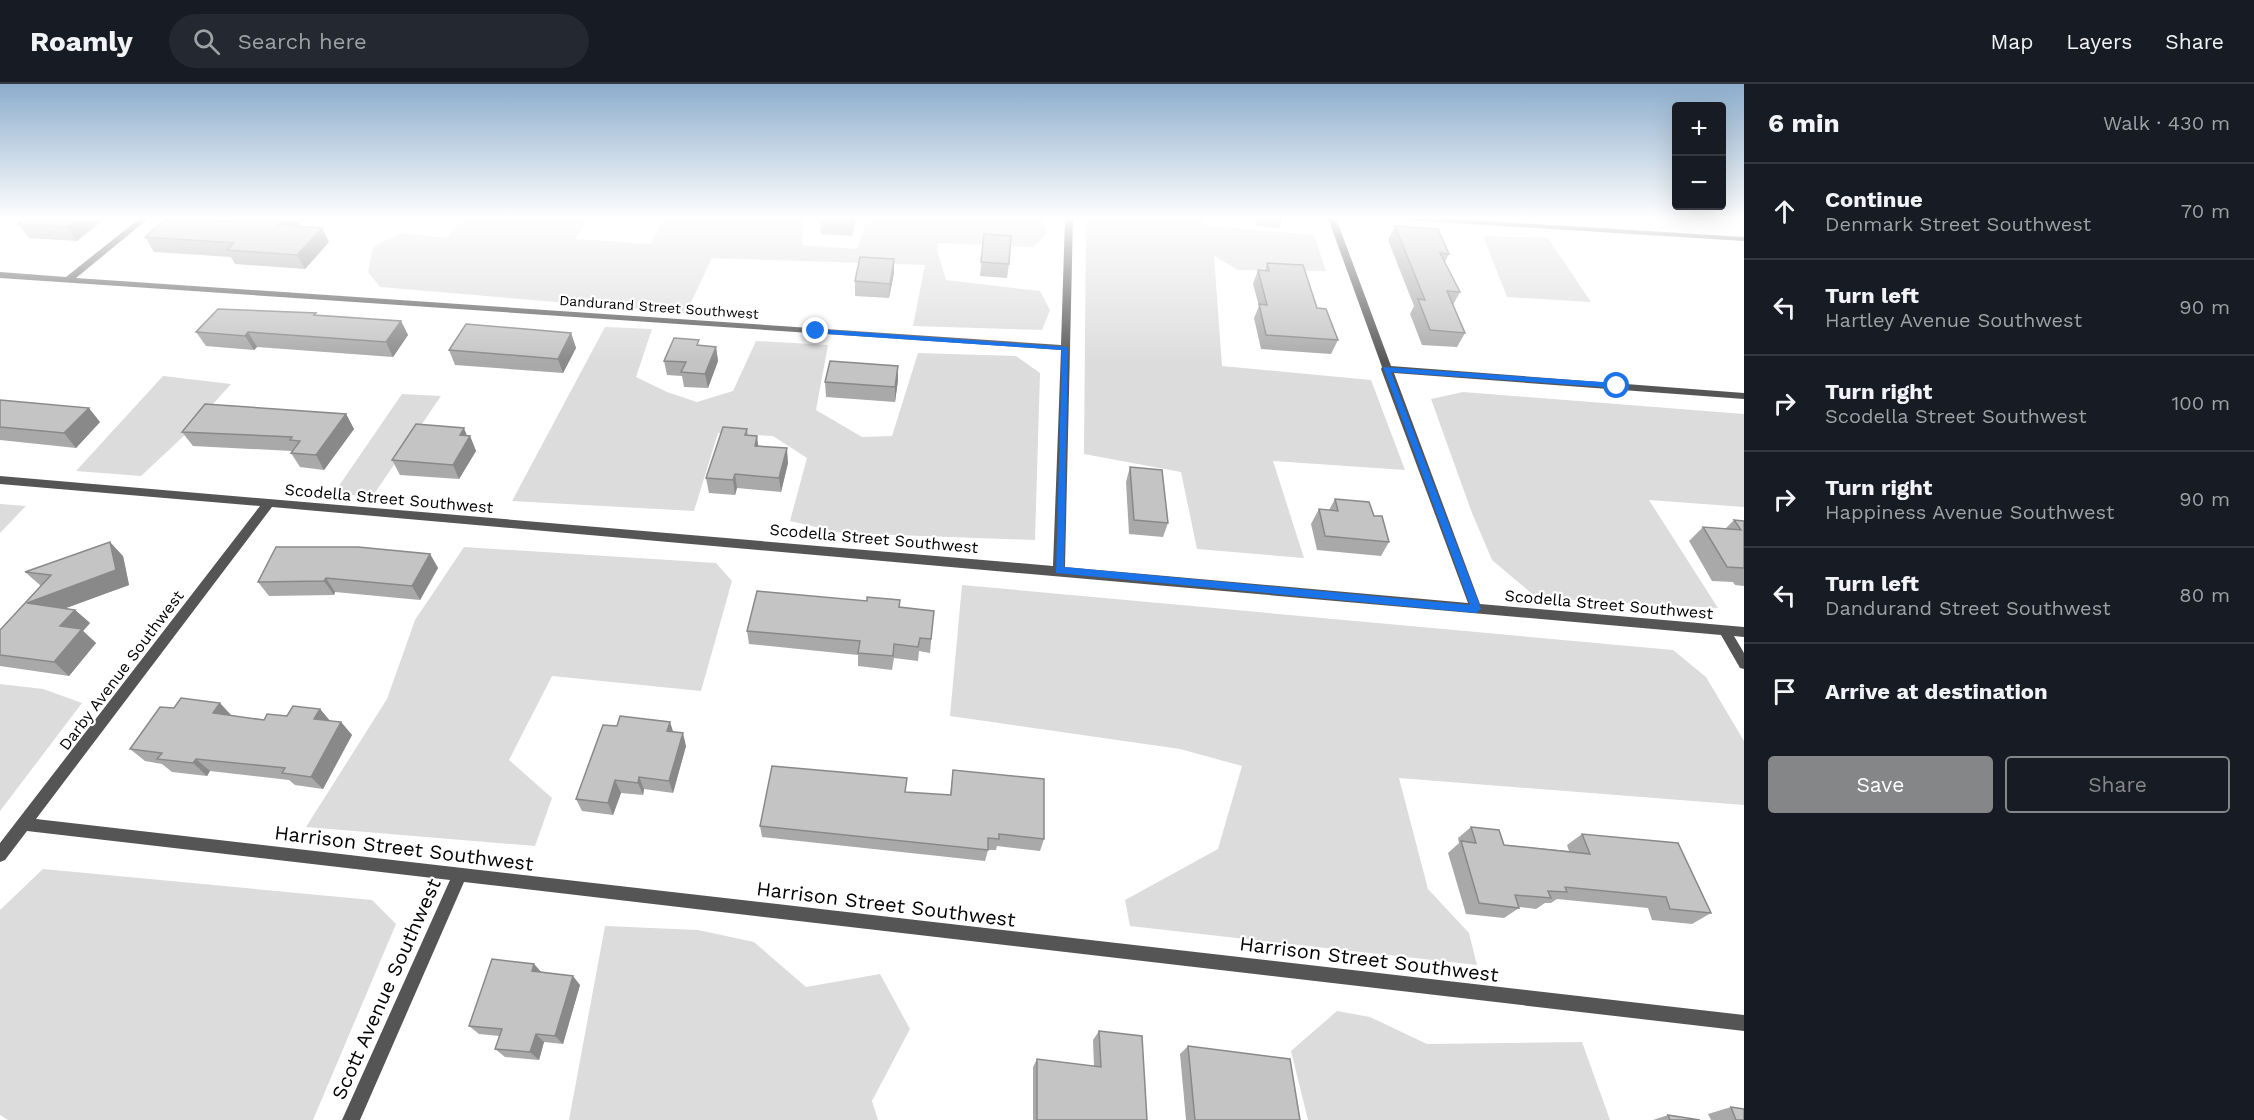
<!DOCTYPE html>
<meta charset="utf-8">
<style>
:root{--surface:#171b24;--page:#242831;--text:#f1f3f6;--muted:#9ea1a6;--line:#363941;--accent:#858687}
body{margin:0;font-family:"Work Sans",sans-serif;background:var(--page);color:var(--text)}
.controls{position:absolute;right:18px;top:18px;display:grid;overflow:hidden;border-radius:6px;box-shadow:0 6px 24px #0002}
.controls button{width:54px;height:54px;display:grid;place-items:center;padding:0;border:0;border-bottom:2px solid var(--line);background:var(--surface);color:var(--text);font:30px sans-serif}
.stop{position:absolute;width:18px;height:18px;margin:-14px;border:4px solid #1a73e8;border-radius:50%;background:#fff}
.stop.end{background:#1a73e8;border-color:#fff;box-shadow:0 2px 6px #0008}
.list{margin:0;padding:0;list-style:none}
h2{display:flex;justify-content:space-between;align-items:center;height:78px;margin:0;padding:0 24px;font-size:26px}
h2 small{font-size:20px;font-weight:400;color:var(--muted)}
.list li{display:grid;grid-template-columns:39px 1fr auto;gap:18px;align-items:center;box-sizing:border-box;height:96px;padding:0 24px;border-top:2px solid var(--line)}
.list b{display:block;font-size:22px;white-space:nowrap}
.list p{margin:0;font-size:20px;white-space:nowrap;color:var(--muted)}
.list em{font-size:20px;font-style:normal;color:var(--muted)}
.actions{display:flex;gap:12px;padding:18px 24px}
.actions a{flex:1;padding:14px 0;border:2px solid var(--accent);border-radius:6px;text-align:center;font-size:21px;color:var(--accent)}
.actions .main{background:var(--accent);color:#fff}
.icon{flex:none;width:33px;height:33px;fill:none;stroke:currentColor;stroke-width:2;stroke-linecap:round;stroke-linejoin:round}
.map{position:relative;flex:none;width:1744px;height:1036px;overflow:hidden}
header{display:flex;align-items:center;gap:36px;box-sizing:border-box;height:84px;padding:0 30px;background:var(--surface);border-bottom:2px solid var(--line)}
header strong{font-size:28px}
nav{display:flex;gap:33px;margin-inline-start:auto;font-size:21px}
.search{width:420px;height:54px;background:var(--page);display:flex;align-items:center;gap:15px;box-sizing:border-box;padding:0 21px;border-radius:33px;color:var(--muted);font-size:22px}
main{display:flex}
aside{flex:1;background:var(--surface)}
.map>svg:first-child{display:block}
</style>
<header>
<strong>Roamly</strong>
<div class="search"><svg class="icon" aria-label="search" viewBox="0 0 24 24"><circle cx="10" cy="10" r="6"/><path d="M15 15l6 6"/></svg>Search here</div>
<nav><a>Map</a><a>Layers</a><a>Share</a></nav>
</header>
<main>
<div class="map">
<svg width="1744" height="1036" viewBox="0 0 1744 1036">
<rect width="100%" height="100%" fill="#fff"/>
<!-- green -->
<g fill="#dcdcdc">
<polygon points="464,134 588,134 576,155 651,160 663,134 804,134 802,161 857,165 867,134 1043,134 1047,149 1034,163 938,159 937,166 946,196 1040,207 1050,226 1042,246 913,242 925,181 712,174 686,229 380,203 368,188 373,163 400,149 447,154"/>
<polygon points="1086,134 1203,134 1203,141 1314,151 1326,187 1238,186 1214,172 1222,282 1371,296 1405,386 1273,377 1304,474 1197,465 1181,388 1084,370"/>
<polygon points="1483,152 1548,154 1591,218 1507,213"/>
<polygon points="605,243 652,245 636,293 667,308 697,318 733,307 756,257 828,261 816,326 862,353 892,352 918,269 1016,272 1040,289 1035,456 841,449 790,437 807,374 773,352 718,349 694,427 512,417"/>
<polygon points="163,292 231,300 187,349 141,392 76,387"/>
<polygon points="1463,308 1744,330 1744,423 1649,416 1718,524 1537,514 1492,476 1472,429 1431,315"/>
<polygon points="402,310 441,312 372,413 334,409"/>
<polygon points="0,420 26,422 0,449"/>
<polygon points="464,463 716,479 732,497 701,607 552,592 509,676 552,714 535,762 306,743 387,615 415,536"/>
<polygon points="962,501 1673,566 1706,593 1744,657 1744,721 1399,694 1428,805 1469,849 1477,881 1130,842 1125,816 1218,765 1242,682 1180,665 950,632"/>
<polygon points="0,600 43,605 82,619 0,727"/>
<polygon points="43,785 372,816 396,840 313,1036 8,1036 0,1031 0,826"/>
<polygon points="605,842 698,846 754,858 806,903 880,890 910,945 872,1017 878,1036 569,1036"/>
<polygon points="1337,927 1370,933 1427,960 1582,958 1610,1036 1308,1036 1291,967"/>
</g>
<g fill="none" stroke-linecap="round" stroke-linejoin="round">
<!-- street -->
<g fill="#555" fill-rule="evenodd">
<polygon points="140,134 149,134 76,194 1061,261 1065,134 1073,134 1065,483 1468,519 1381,285 1382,283 1328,134 1336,134 1391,282 1744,309 1744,315 1394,289 1480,520 1744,543 1744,553 1734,552 1744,569 1744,585 1740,584 1721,551 272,423 36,735 1744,931 1744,947 464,798 360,1036 342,1036 450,796 27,747 5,776 0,778 0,759 260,422 0,400 0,392 1053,482 1061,266 0,194 0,188 66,193"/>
<polygon points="1403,134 1440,134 1744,153 1744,157 1407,136"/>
</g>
</g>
<!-- wall -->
<g fill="#a9a9a9">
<polygon points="26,134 104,134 104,135 77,157 29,154 18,140"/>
<polygon points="856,134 852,152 821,150 820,136"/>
<polygon points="1254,134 1283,134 1280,144 1256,142"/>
<polygon points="297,142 329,158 305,185 235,180 231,173 154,168 145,153"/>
<polygon points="1395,142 1449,170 1445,178 1460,208 1453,221 1465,249 1457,263 1422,261 1410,230 1414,222 1388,156"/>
<polygon points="984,150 1009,180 1007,194 980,192"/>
<polygon points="894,175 894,189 889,214 855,212 855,197"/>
<polygon points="1267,179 1317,224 1338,256 1331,270 1261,265 1254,234 1259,222 1253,200 1258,186 1265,187"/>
<polygon points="317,231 401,237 408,251 393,273 257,263 254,266 206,262 196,248"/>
<polygon points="571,249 576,264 563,289 455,281 449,266"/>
<polygon points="700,262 716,263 718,277 708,304 684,303 682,292 667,291 664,277"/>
<polygon points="898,282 898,296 895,318 826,313 825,298"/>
<polygon points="0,316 100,338 76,364 0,356"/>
<polygon points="346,330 354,345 324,386 300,383 291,369 292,367 193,362 182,348"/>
<polygon points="747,345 748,351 759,362 788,379 781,408 737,404 735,411 709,409 706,394"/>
<polygon points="467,352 470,352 476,367 459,395 400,391 392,376"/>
<polygon points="1130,383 1168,439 1163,453 1129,450 1126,398"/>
<polygon points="1335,415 1374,432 1389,458 1381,472 1317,466 1311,440 1319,425 1329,426"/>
<polygon points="1734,436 1744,437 1744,502 1735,501 1733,498 1712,497 1689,457 1703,443 1725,445"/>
<polygon points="430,470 438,484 420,516 335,508 334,511 269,512 258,498"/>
<polygon points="123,472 129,501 65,524 75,526 90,539 83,547 96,559 69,592 0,582 0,546 41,502 25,488"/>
<polygon points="900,516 899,523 934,527 930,569 919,567 918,577 894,574 892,586 858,582 858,571 749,560 747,547 867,517"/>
<polygon points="320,625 330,637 341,638 352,651 323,705 295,701 289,696 210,687 207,692 172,688 162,680 145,677 130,665 232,632 264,636"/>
<polygon points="673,648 686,662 673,709 644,705 643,711 621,709 613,731 582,727 576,715"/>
<polygon points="953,686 1044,755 1040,767 997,762 996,766 988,766 985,777 762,753 760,742 950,711"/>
<polygon points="1471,743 1504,761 1569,767 1567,761 1582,750 1711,829 1692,840 1652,836 1648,824 1557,815 1551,819 1545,819 1536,825 1519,823 1519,824 1504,834 1466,830 1448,769 1459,759 1458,754"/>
<polygon points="534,880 541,888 580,901 563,960 544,958 539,976 505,973 495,965 499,952 479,950 469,942"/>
<polygon points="1099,947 1147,1036 1033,1036 1033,983 1037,975 1094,982 1093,956"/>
<polygon points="1188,962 1300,1036 1186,1036 1180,970"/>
<polygon points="1731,1023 1744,1036 1711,1036 1708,1030"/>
<polygon points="1668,1031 1700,1036 1653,1036"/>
</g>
<!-- shaded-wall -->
<g fill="#898989">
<polygon points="79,134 104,134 104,135 77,157 67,143"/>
<polygon points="284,134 305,134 285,155 277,141"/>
<polygon points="852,134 856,134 852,152 851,137"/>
<polygon points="322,144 329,158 305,185 297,171"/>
<polygon points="894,175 894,189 889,214 890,200"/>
<polygon points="401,237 408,251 393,273 386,258"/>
<polygon points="248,248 257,263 254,266 245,252"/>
<polygon points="571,249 576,264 563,289 558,275"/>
<polygon points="716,263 718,277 708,304 705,290"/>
<polygon points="898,282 898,296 895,318 895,303"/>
<polygon points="89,324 100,338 76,364 64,349"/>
<polygon points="346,330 354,345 324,386 316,371"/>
<polygon points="464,344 468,354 470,352 476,367 459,395 453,381 460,351"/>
<polygon points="757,352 759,367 755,362"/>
<polygon points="787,364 788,379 781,408 779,394"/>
<polygon points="735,390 737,404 735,411 733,396"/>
<polygon points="110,458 123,472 129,501 42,533 27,519"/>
<polygon points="430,470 438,484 420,516 412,502"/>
<polygon points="326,494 335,508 334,511 324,497"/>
<polygon points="75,526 90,539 83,547 96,559 69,592 54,578 60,542"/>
<polygon points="220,619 232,632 213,629"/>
<polygon points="320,625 331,638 314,635"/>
<polygon points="341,638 352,651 323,705 311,693"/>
<polygon points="670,638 674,650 667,647"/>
<polygon points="683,649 686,662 673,709 669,697"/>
<polygon points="196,675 210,687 207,692 193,679"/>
<polygon points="639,693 644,705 643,711 638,699"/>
<polygon points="615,696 621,709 613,731 608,719"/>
<polygon points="534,880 542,889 532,887"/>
<polygon points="573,892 580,901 563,960 555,952"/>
<polygon points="536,950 544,958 539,976 530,968"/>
</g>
<!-- building -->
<g fill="#c4c4c4" stroke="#898989" stroke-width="1.5">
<polygon points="26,134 79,134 67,143 18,140"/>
<polygon points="167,134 232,137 235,134 284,134 277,141 322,144 297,171 227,166 234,159 145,153"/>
<polygon points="821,134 852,134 851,137 820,136"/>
<polygon points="1395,142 1438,145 1449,170 1440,169 1460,208 1447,207 1465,249 1430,246 1418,215 1425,216"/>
<polygon points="984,150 1011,152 1009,180 981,178"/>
<polygon points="860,173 894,175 890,200 855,197"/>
<polygon points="1267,179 1303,181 1317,224 1326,225 1338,256 1266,251 1259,220 1267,221 1258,186 1269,187"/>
<polygon points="218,225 316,229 314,231 401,237 386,258 248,248 245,252 196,248"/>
<polygon points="466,240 571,249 558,275 449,266"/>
<polygon points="674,254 699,256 697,261 716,263 705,290 681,288 686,278 664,277"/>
<polygon points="830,277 898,282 895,303 825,298"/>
<polygon points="0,316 89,324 64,349 0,343"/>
<polygon points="205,320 346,330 316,371 291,369 300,357 290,356 292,353 182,348"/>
<polygon points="416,340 464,344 460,351 470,352 453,381 392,376"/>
<polygon points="723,343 747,345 745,351 757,352 755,362 787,364 779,394 735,390 733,396 706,394"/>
<polygon points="1130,383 1162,386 1168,439 1134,436"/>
<polygon points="1335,415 1369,418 1374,432 1382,432 1389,458 1325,452 1319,425 1338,427"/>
<polygon points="1734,436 1744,437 1744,484 1727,483 1703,443 1741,446"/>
<polygon points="110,458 116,486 27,519 75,526 60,542 82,545 54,578 0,571 0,546 51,491 25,488"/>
<polygon points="276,463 358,463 430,470 412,502 326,494 324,497 258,498"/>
<polygon points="757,507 867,517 867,513 900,516 899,523 934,527 931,555 920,554 918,563 894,560 893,572 858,569 860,557 747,547"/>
<polygon points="181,614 220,619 213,629 264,636 267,630 287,632 293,622 320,625 314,635 341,638 311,693 282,689 285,684 196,675 193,679 157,675 162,669 130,665 160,623 174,624"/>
<polygon points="620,632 670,638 667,647 683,649 669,697 639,693 638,699 615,696 608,719 576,715 603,641 617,642"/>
<polygon points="772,682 907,694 905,708 951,711 953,686 1044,695 1044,755 999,750 999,755 988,754 988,766 760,742"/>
<polygon points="1471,743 1499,746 1504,761 1590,770 1582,750 1678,759 1711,829 1670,825 1666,813 1565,803 1567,808 1548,807 1551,814 1515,811 1519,824 1479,819 1461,757 1476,759"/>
<polygon points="492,875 534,880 532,887 573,892 555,952 536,950 530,968 495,965 502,945 469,942"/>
<polygon points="1099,947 1142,952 1147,1036 1037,1036 1037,975 1101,983"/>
<polygon points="1188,962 1290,975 1300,1036 1195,1036"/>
<polygon points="1731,1023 1744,1025 1744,1036 1736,1036"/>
<polygon points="1668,1031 1700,1036 1670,1036"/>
</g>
<!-- sky -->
<linearGradient id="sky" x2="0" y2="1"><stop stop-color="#8cadcc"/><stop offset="0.48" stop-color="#fff"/><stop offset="1" stop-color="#fff" stop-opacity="0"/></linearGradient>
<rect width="1744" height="279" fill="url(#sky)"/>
<!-- route -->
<polygon fill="#1a73e8" points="816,245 1068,263 1064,483 1470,521 1383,283 1617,299 1621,302 1617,304 1391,288 1481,525 1476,529 1056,489 1062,266 813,249 813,245"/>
<g text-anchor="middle" stroke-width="4.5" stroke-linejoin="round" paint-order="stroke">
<!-- far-street labels -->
<g font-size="14" fill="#000" stroke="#fff">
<text transform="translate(659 223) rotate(4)" y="5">Dandurand Street Southwest</text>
</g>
<!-- street labels -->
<g font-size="16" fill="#000" stroke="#fff">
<text transform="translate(389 414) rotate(5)" y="6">Scodella Street Southwest</text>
<text transform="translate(874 454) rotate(5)" y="6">Scodella Street Southwest</text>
<text transform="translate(1609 520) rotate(5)" y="6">Scodella Street Southwest</text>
<text transform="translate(121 586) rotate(-53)" y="6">Darby Avenue Southwest</text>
</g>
<!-- near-street labels -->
<g font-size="20" fill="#000" stroke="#fff">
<text transform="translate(404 764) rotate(7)" y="7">Harrison Street Southwest</text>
<text transform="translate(886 820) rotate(7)" y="7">Harrison Street Southwest</text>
<text transform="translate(1369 875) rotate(7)" y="7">Harrison Street Southwest</text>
<text transform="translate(386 905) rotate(-66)" y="7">Scott Avenue Southwest</text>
</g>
</g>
</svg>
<div class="controls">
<button>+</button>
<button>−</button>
</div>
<div class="stop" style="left:1617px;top:302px"></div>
<div class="stop end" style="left:816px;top:247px"></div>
</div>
<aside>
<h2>6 min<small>Walk · 430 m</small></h2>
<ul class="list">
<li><svg class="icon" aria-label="ahead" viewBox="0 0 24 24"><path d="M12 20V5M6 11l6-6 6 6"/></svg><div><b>Continue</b><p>Denmark Street Southwest</p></div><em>70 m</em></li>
<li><svg class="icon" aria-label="left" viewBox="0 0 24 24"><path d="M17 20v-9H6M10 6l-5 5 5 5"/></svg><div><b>Turn left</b><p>Hartley Avenue Southwest</p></div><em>90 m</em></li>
<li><svg class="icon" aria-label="right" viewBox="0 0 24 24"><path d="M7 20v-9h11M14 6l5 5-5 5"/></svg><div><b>Turn right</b><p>Scodella Street Southwest</p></div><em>100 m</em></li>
<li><svg class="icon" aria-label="right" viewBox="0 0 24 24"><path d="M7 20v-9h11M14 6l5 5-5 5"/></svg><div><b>Turn right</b><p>Happiness Avenue Southwest</p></div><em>90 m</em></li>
<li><svg class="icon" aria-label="left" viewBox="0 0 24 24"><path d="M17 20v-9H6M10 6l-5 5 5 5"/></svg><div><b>Turn left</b><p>Dandurand Street Southwest</p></div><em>80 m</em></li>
<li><svg class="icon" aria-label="arrive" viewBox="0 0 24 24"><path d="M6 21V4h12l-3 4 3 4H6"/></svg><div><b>Arrive at destination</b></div></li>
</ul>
<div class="actions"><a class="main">Save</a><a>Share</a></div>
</aside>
</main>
